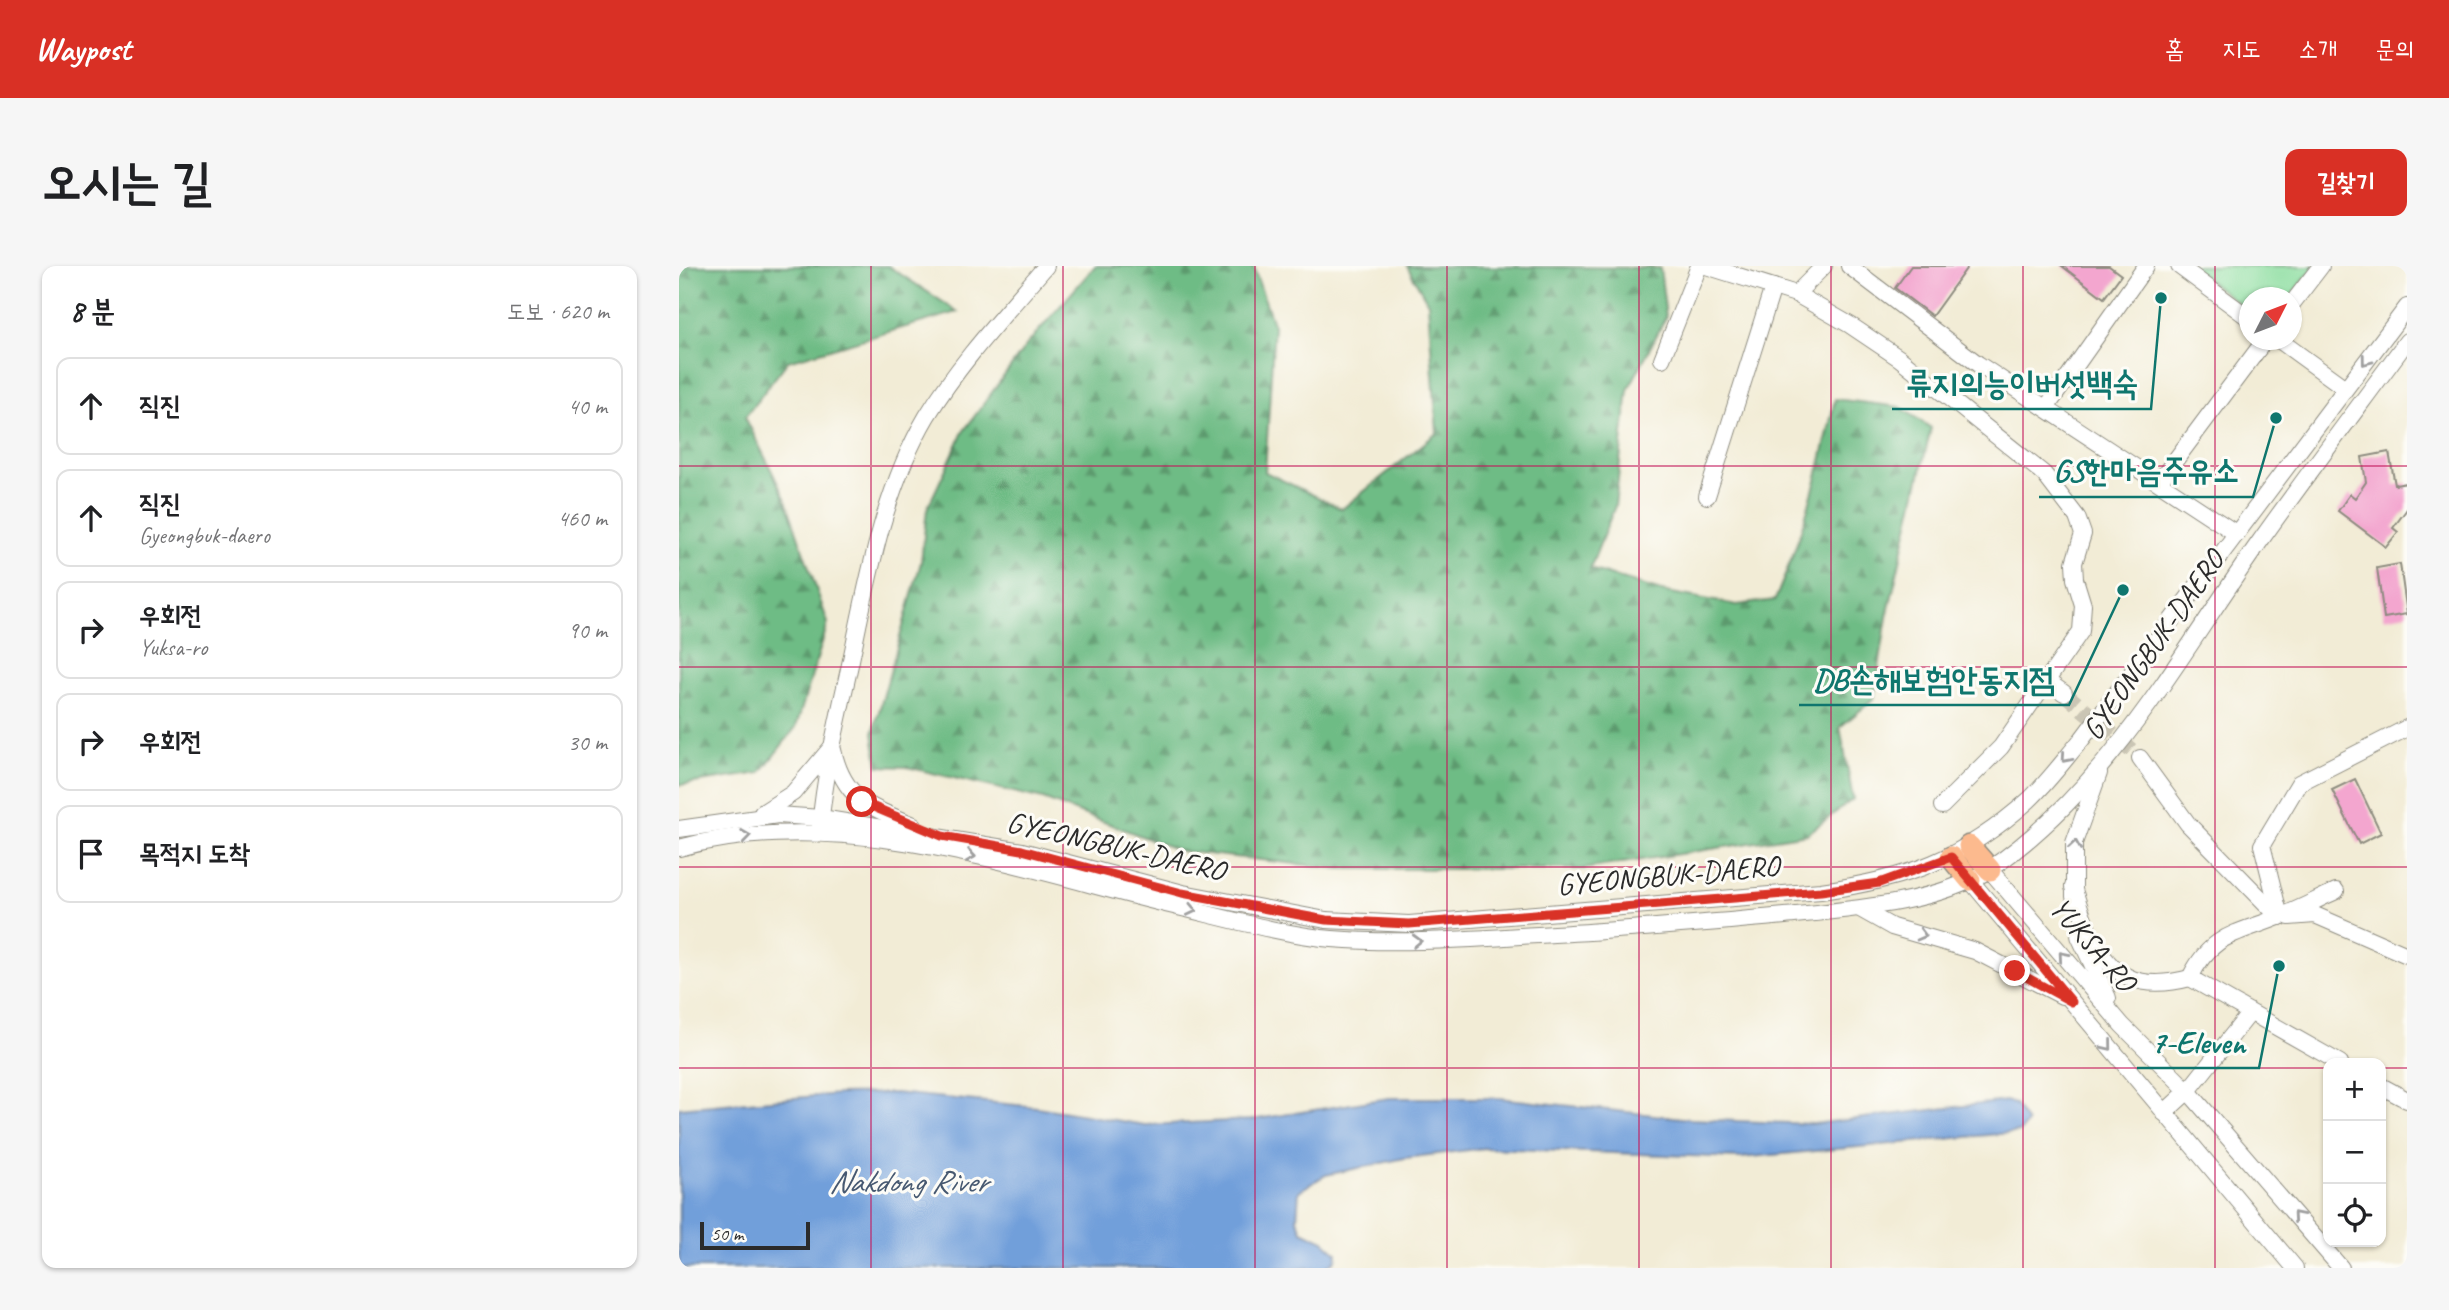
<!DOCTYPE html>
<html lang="ko">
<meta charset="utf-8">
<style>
:root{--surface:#fff;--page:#f6f6f6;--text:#202124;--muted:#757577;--line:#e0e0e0;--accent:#d93025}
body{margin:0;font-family:Caveat,"Poor Story",sans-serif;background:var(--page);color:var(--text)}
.controls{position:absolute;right:21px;bottom:21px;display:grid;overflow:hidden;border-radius:14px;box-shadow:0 2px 5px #0004}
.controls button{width:63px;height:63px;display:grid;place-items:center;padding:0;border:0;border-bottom:2px solid var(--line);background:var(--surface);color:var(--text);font:35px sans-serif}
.compass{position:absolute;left:1560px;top:21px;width:63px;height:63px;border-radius:50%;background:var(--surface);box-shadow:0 2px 5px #0004;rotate:48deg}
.scale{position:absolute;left:21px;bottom:18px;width:110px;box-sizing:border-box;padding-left:7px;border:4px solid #2b2b2b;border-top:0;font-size:19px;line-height:24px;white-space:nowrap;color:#2b2b2b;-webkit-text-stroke:5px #fdfcf7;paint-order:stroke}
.stop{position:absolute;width:21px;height:21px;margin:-16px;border:5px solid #d93025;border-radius:50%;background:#fff}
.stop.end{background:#d93025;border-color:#fff;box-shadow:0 2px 7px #0008}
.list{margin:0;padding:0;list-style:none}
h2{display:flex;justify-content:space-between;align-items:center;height:91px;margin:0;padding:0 28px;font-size:30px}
h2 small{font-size:23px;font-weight:400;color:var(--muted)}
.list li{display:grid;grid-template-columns:46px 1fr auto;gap:21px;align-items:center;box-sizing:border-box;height:98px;margin:0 14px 14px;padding:0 14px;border:2px solid var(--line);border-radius:14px}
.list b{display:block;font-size:26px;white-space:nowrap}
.list p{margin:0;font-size:23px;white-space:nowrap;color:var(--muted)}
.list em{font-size:23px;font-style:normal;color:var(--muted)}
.icon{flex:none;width:38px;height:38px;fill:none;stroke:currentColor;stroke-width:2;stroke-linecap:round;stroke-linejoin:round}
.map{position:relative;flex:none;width:1728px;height:1002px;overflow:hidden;border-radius:14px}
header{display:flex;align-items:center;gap:42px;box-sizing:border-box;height:98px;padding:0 35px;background:var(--accent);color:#fff}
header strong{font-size:33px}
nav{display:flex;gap:38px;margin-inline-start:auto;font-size:24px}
.intro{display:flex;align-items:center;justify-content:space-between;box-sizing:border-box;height:168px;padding:0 42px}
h1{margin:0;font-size:49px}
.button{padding:18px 32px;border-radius:14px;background:var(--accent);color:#fff;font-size:24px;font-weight:700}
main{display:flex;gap:42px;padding:0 42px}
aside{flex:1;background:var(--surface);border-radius:14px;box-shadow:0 2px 5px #0004}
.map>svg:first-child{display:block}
</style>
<header>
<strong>Waypost</strong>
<nav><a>홈</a><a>지도</a><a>소개</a><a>문의</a></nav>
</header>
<div class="intro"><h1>오시는 길</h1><a class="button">길찾기</a></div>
<main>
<aside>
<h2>8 분<small>도보 · 620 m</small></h2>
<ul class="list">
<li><svg class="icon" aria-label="ahead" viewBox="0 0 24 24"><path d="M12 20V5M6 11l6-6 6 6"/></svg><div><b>직진</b></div><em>40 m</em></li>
<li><svg class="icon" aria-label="ahead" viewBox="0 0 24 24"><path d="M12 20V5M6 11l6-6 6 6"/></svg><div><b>직진</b><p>Gyeongbuk-daero</p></div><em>460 m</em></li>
<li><svg class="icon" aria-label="right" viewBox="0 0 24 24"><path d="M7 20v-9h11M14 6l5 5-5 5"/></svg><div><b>우회전</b><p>Yuksa-ro</p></div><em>90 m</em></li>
<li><svg class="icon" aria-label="right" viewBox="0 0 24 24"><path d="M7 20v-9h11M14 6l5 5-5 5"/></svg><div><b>우회전</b></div><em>30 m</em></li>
<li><svg class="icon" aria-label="arrive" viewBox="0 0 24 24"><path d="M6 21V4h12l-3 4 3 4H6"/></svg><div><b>목적지 도착</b></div></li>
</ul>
</aside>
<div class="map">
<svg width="1728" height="1002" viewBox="0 0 1728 1002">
<defs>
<pattern id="forest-firs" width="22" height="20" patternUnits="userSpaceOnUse" patternTransform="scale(1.75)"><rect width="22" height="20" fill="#6ebc85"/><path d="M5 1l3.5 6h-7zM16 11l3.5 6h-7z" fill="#5b996d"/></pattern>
</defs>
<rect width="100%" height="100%" fill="#fdfcf7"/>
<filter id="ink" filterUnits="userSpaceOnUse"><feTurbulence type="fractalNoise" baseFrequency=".0143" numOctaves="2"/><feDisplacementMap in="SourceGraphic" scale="14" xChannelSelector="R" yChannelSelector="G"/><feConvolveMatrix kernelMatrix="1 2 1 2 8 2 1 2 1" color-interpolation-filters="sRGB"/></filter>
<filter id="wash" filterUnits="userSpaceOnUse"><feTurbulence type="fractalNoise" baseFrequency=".00686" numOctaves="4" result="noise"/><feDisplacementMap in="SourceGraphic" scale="28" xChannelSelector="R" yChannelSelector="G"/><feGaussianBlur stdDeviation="1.57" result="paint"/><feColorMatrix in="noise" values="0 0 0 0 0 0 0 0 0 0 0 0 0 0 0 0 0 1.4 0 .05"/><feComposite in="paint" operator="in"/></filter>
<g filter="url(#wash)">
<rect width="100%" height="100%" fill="#f2ecd6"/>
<!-- green -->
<polygon fill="#89dd9e" stroke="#5a8464" stroke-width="2" points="1510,0 1636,0 1611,31 1570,32 1570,45"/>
<!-- forest -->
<g fill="url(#forest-firs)" stroke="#4c7458" stroke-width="2">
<polygon points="0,0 209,0 279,46 109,95 66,151 106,232 149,357 117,461 81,507 0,519"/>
<path d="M416 0H574L595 60 586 206 663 243 758 167 749 37 728 0 981 2 987 51 949 124 936 240 911 303 982 325 1058 339 1096 334C1124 269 1142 203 1156 133L1221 141 1252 162 1208 351 1195 433 1161 461 1174 533 1128 568 905 603H662L502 585 364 533 228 501 199 500 194 467 242 296 248 243 284 166 349 77Z"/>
</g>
<!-- water -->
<polygon fill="#719fda" stroke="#4e6582" stroke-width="2" points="216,827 358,841 466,859 572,854 710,832 820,832 1012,853 1134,858 1327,835 1336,838 1348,857 1341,866 1061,892 806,882 726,892 647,909 620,925 618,953 623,965 645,975 658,987 657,994 647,1002 0,1002 0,842 160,828"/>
<g id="blocks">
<!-- building -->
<g fill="#f3a6cf">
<polygon points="1232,0 1289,0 1253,50 1216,22"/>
<polygon points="1383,0 1430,0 1442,9 1425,32"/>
<polygon points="1710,186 1716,219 1728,217 1728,243 1714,262 1719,266 1707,281 1659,245 1671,228 1676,232 1687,216 1683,191"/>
<polygon points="1721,298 1728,348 1705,352 1698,302"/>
<polygon points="1676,513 1702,567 1680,578 1653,524"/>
</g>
</g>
</g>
<g filter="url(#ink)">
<use href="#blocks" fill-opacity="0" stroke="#8e8c80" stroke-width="2"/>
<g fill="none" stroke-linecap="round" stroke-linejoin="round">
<!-- minor-tunnel -->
<polyline stroke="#cac5b4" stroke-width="16" stroke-dasharray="16 8" stroke-linecap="butt" points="1385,427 1461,492"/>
<!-- minor casing -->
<g stroke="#8e8c80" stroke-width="18">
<g id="minor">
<polyline points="1027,0 1117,28 1171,59 1220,92 1365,208 1398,251 1404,268 1395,297 1396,313 1404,339 1402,365 1322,481 1263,540"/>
<polyline points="1170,0 1299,98 1558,268"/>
<polyline points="1500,0 1570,52"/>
<polyline points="1117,28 1145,0"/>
<polyline points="1612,39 1642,0"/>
<polyline points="1600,74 1666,122"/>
<polyline points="983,93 1020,0"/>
<polyline points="1367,142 1467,0"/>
<polyline points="1480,216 1586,74"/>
<polyline points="1028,230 1094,21"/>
<polyline points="1368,415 1385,427"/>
<path d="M154 484C165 534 191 541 235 559"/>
<polyline points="1461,492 1509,558 1600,651"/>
<polyline points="83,547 114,527 152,482"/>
<path d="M141 561C146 505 160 449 172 394 189 312 205 223 248 150 281 96 326 48 367 0"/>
<path d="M0 563 99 549 142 552 343 585 504 627 647 654 730 658 1142 625C1229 613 1284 593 1350 534 1369 516 1386 493 1403 473L1728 41"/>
<path d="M0 582C165 538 335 601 495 640 542 651 606 669 653 673 726 679 801 672 875 668 952 664 1029 657 1106 650 1166 644 1260 638 1311 603 1428 523 1499 392 1579 278 1627 210 1678 143 1728 75"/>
<polyline points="1311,604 1443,759 1509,825 1662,1002"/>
<polyline points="1291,614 1616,1002"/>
<path d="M1394 621C1414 684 1433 733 1511 712L1661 797"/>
<polyline points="1395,631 1395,577 1420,507"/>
<polyline points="1181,643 1213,661 1296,685 1383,730"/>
<polyline points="1601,651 1583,579 1620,517 1728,462"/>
<polyline points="1610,651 1636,649 1728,689"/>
<polyline points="1400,670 1429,732"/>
<path d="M1511 712C1533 666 1560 668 1602 650 1621 643 1639 633 1657 625"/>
<polyline points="1702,820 1728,834"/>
<polyline points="1485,847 1509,825 1570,748"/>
</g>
</g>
<!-- major casing -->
<g stroke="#8e8c80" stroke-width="24">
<g id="major">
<polyline points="1290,580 1311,604"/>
<polyline points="1272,591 1291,614"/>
</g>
</g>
<!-- minor -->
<use href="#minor" stroke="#fff" stroke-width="16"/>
<!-- major -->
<use href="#major" stroke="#fcba8e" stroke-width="21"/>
</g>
<!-- one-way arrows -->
<defs><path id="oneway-chevron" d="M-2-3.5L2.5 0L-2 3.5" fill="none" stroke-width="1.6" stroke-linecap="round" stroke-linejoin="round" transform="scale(1.75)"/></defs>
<g stroke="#a0a0a0">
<use href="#oneway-chevron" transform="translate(1687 95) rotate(127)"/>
<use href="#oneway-chevron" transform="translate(1387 492) rotate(131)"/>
<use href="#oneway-chevron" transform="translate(67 570) rotate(-8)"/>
<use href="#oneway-chevron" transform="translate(1396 579) rotate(-81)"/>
<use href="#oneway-chevron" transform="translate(292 590) rotate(10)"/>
<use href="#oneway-chevron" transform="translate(513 644) rotate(12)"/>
<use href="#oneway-chevron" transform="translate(1243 669) rotate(15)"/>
<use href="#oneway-chevron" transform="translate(738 675) rotate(-2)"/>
<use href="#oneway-chevron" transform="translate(1384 690) rotate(-131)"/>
<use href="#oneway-chevron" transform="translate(1429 780) rotate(51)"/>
<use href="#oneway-chevron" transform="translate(1618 950) rotate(-131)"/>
</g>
</g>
<g fill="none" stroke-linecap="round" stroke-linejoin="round" filter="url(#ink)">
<!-- route -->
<polyline stroke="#d93025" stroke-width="9" points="183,536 263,570 343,584 503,627 647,654 730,658 1142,625 1200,617 1272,591 1393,736 1336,705"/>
</g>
<!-- grid -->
<path fill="none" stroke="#c2185b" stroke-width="2" stroke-opacity="0.55" d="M192 0V1002M384 0V1002M576 0V1002M768 0V1002M960 0V1002M1152 0V1002M1344 0V1002M1536 0V1002M0 200H1728M0 401H1728M0 601H1728M0 802H1649M1702 802H1728"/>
<g text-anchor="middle" stroke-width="6" stroke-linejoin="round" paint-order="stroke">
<!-- street labels -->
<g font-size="30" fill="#2b2b2b" stroke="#fdfcf7">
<text transform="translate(1474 379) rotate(-55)" y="10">GYEONGBUK-DAERO</text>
<text transform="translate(437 580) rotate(13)" y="10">GYEONGBUK-DAERO</text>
<text transform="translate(989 609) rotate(-5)" y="10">GYEONGBUK-DAERO</text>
<text transform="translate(1414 678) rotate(49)" y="10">YUKSA-RO</text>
</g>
<!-- water labels -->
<g font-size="32" font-style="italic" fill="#475971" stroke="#fdfcf7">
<text x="229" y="926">Nakdong River</text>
</g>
</g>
<!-- callouts -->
<path fill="none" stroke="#0f766e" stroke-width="2.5" d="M1482 32L1472 143H1213M1597 152L1574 231H1360M1444 324L1390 439H1120M1600 700L1580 802H1458"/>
<g fill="#0f766e" stroke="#fdfcf7" stroke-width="2.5">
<circle cx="1482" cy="32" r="7"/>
<circle cx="1597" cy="152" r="7"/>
<circle cx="1444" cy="324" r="7"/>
<circle cx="1600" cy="700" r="7"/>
</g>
<g font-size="32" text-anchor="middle" font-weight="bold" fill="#0f766e" stroke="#fdfcf7" stroke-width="6" stroke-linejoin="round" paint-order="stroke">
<text x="1343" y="128">류지의능이버섯백숙</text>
<text x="1467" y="215">GS한마음주유소</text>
<text x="1255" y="424">DB손해보험안동지점</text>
<text x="1519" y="787">7-Eleven</text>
</g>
</svg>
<div class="controls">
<button>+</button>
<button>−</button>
<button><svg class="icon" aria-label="locate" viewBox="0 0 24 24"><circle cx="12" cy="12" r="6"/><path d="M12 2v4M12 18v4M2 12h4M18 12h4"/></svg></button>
</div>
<svg class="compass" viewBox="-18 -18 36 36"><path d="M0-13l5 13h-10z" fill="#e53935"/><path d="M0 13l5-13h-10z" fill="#757577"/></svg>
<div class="scale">50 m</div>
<div class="stop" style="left:183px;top:536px"></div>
<div class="stop end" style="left:1336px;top:705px"></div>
</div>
</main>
